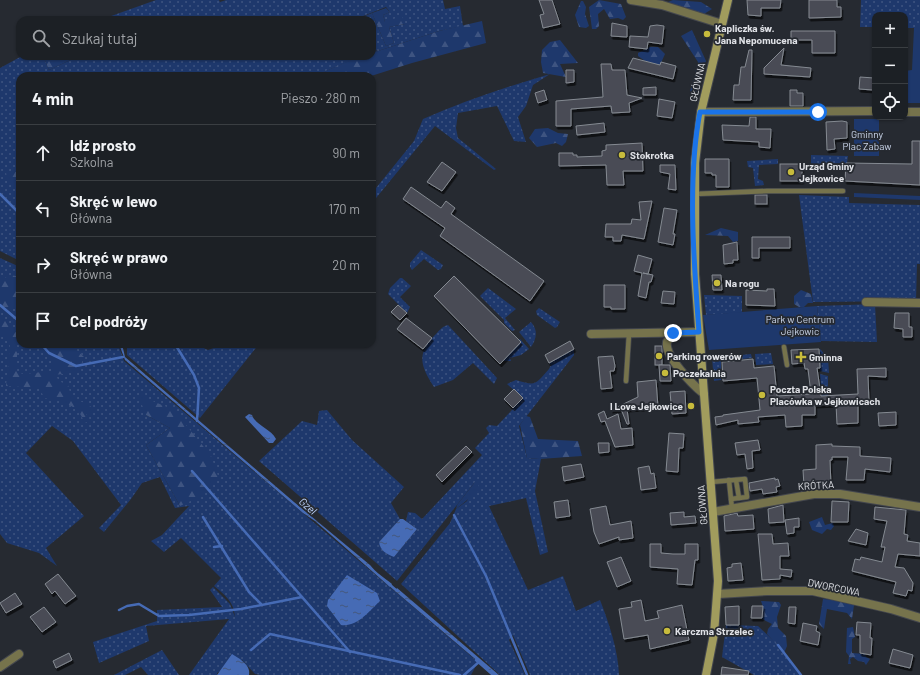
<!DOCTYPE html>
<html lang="pl">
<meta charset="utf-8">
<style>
:root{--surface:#1c2025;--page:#292d32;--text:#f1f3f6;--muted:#a0a3a7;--line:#3a3e42}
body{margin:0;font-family:Barlow,sans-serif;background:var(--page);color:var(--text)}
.controls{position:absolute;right:12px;top:12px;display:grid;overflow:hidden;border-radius:8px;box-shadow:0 1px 3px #0004}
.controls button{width:36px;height:36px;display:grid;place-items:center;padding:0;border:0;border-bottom:1px solid var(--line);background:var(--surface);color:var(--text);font:20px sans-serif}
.stop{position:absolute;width:12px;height:12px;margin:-9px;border:3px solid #1a73e8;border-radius:50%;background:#fff}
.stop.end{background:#1a73e8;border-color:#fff;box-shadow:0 1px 4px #0008}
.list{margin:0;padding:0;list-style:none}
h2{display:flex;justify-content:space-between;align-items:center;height:52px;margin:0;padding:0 16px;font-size:17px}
h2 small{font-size:13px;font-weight:400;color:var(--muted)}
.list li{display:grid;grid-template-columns:26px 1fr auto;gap:12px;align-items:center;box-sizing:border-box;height:56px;padding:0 16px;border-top:1px solid var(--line)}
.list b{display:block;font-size:15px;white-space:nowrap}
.list p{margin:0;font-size:13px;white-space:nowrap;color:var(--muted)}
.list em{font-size:13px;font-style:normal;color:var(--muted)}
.icon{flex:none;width:22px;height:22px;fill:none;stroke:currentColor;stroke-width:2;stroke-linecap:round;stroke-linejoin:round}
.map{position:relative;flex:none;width:920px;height:675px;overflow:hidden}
.search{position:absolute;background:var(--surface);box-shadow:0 1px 3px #0004;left:16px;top:16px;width:360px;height:44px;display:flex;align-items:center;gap:10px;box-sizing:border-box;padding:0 14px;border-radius:12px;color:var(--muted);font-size:15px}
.panel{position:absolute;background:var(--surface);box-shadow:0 1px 3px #0004;left:16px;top:72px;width:360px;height:276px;border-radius:12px}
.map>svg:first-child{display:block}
</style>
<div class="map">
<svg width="920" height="675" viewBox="0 0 920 675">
<defs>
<pattern id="grass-dots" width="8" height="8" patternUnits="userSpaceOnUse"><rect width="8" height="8" fill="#1e386c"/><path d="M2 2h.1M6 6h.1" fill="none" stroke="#3e5481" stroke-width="1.8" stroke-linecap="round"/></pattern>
<pattern id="forest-firs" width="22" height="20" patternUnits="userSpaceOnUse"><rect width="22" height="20" fill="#1e386c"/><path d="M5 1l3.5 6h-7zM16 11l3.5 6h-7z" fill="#3e5481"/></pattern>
<pattern id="water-ripples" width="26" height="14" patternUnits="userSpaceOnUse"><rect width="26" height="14" fill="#466bb5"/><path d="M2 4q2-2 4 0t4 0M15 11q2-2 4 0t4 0" fill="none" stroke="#44587d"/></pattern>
<filter id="shadow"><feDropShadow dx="1.5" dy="3" stdDeviation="0" flood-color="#0009"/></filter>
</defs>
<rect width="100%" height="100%" fill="#262a31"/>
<!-- grass -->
<g fill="url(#grass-dots)" fill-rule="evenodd">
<polygon points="156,0 219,0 220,2 226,0 443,0 445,9 460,6 463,26 439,31 372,53 380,49 372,52 372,20 355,20 372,13 386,46 394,43 389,27 405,24 385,22 383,15 390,12 386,7 353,20 100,20"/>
<polygon points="861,0 920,0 920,28 905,28 905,15 875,15 875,27 860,27"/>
<polygon points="22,56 43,56 49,70 79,56 362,56 314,76 20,76 20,261 0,251 0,68"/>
<path d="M550 74 533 85 526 106 518 117 526 142 514 141 497 106 458 113 456 128 458 138 496 169 494 170 435 126 372 203V193L414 141 423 119C464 101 506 87 550 74Z"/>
<polygon points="811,155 848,156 847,163 811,164"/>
<polygon points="778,159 778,164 759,165 758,179 763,181 764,185 755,186 753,168 748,167 747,161"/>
<polygon points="799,195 849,197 849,203 920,205 920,264 917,264 916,301 813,302"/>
<polygon points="421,250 443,265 441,269 438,270 424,259 412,270 410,267 410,263"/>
<path d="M0 258 20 267V344H118L124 361 478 662 471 675H260L255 674 242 660 217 673V675H189L229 619 146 626 149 641 99 663 93 642 157 621V610L222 607 210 590 213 587 230 604 235 617C234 602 225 595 214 586L221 578 181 538 164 552 151 541 162 535 189 506 175 508 160 477 142 483 131 499 104 532 99 528 121 505 73 441 52 426 26 453 84 516 46 548 57 566 39 553 7 543 0 534ZM174 410 180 506 146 445 170 428 146 415Z"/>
<polygon points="400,278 402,278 411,286 400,297 410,307 407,313 388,294 390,288"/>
<polygon points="488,288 516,309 505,318 515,330 512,331 504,323 504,320 480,296"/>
<polygon points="704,295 742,296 742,313 799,309 706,315"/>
<polygon points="875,304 877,342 821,341 817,306"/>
<polygon points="539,308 560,322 557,327 555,328 537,315 536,311"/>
<path d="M531 322C538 330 537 338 531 347L519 332Z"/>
<path d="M448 325 497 378 494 384 473 363 453 380 434 387C420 365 417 354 434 336 439 331 441 327 448 325Z"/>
<polygon points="520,339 529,349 521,355 510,358 511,361 502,361 521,342 519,340"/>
<polygon points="127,344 195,344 208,350 225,344 259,344 200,418 127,355"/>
<path d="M574 349V355L519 426 527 458 541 459 535 491 548 552 540 555 526 498 489 506 528 590 563 576 576 611 600 600C609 623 618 650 619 675H530L513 635 509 640 525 675H500L401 584 450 523 456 509 467 501 475 482 397 581 259 461 302 421 317 425 319 411 327 410 352 440 404 487 391 503 400 519 379 542 394 557 417 529 406 521 408 512 415 513 422 519 482 455 475 448 489 433 486 428 489 425 497 426 523 398 507 384 516 380C536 386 535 385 549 369L551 365 549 363Z"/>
<polygon points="820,349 828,358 829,373 820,371"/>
<polygon points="771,353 773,364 756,365 755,354"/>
<polygon points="751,354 752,358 721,361 721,380 714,381 712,358"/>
<polygon points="820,374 828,376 828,396 821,397"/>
<polygon points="726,625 758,626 778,645 801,675 754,675 722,657"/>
<polygon points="162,650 179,675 148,675 141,667 125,675 114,675"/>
</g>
<!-- forest -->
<g fill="url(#forest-firs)">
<polygon points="599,0 621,4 626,17 623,20 618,18 610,19 604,9 598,14 599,26 596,29 592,29 589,7"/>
<polygon points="673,0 701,2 712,9 704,14 674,7 668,2"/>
<polygon points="581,1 583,1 586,7 585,14 589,26 586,28 579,27 575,15"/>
<polygon points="386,8 390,12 383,15 385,22 402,16 405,24 389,27 394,43 386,46 372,13"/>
<polygon points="482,21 486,43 412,63 371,76 314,76 356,58 372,56 372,53 439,31"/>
<polygon points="692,30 706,61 698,92 690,92 698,62 681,36"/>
<polygon points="560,40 578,63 560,64 566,77 543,73 541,62 542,50 550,42"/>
<polygon points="650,47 658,47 665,54 660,65 645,61 638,56 638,53"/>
<polygon points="43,56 79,56 49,70"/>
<polygon points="548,128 558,133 568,134 566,142 562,146 556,143 537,147 529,138 535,129"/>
<polygon points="6,172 20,172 20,196 7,178"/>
<polygon points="721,228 738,232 738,241 733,242 728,236 705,235"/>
<polygon points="11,275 20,277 20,307 2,308 0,306 0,280"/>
<polygon points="801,290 811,294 813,303 808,303 804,307 799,307 794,304 794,296"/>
<path d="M0 319 5 320 17 334V373L25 374 42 372 53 374V360L47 356 44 344C55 352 58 344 70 344L84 357 78 372 54 375 61 382 68 385 72 400 87 403 93 409 86 415 91 421 84 423C80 404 60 401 44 398L40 388 6 386 10 345 0 333Z"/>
<polygon points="138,395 174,410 211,456 219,479 199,497 180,506 146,445 170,428 146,415"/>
<polygon points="526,416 530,417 538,439 578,441 582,456 540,459 527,458 520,425"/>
<polygon points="475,482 479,486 477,492 456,509 457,505"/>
<polygon points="822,517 825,525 833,523 834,526 831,530 827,529 822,534 812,530 809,522"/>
<polygon points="823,599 835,600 854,605 852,619 847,613 827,609 824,629 819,624"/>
<polygon points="761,601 779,602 781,605 777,617 778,628 786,636 787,646 784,653 767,634 768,629 772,624 762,619 763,607"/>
<polygon points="853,627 855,637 852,639 852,653 865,654 866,657 870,659 866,665 864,662 858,661 853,657 850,659 851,664 848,664 849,656 846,652 847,628"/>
</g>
<!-- green -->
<g fill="#1e386c">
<polygon points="914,28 920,28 920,103 905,103 905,71 912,70"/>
<rect x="854" y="119" width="25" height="37"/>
<polygon points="854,193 920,196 920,200 854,197"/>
<polygon points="817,306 821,342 709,350 703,315"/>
</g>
<!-- water -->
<g fill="url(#water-ripples)">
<path d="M119 344H122L125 357 294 502 370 565C376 573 385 578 392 584L390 587 315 521 303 513 125 360Z"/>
<path d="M249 414 252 415C256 426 270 428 276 439L273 443H269L245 417Z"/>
<path d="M400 519H403L417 529 394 557C386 554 380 550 379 542Z"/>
<path d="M347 575 377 593 380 601C369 611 358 627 341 625L327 606 328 600Z"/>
<polygon points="397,588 499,675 494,675 402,597 395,591"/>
<path d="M232 654C240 659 251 665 249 675H217Z"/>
</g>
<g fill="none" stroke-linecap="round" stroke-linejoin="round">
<!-- stream -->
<g stroke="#466bb5" stroke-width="2.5">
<polyline points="0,194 20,214"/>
<polyline points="0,305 20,322"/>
<polyline points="41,344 49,353 76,366 123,357"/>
<polyline points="175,344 194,375 199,388 197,421"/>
<polyline points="192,471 350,652"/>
<polyline points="454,515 486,576 527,675"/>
<polyline points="203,517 249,592 261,604"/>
<polyline points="214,547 222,546"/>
<polyline points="389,584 397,591"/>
<polyline points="119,610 127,606 139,604 159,616 189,615 241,609 302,597"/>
<polyline points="778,645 801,675"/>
<polyline points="251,650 270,634 460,675"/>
<polyline points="476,660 493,675"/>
<polyline points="464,675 479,662"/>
</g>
</g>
<!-- building -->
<g fill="#484c54" stroke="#858a92" filter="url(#shadow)">
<polygon points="539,0 552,0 560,24 543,28 540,15 544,14"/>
<polygon points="747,0 781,0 780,8 761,8 761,16 748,15"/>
<polygon points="809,0 837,0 837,7 841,7 841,17 809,18"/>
<polygon points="612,23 627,26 627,37 611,36"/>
<polygon points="657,25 664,26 662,44 648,42 647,49 629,47 630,36 648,37 650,26"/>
<polygon points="791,31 835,31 835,53 812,53 812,40 791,40"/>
<polygon points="784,48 781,65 811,68 810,77 764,74 764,68"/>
<polygon points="749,50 752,50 751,100 733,100 734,85 739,85 741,67 745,67"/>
<polygon points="633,58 660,65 661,62 676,66 673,79 628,68"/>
<polygon points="601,64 611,64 612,70 625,70 627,95 642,98 629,103 630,112 612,113 611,106 571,109 571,126 556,126 556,101 603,97"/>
<polygon points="566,70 574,70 574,82 566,83"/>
<polygon points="860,77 874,78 873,90 859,89"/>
<polygon points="656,87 656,95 643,95 643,88"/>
<polygon points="544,90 547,100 538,103 535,93"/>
<polygon points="790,90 797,90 797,93 803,93 803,106 790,106"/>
<polygon points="659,99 675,102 672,118 657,116"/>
<polygon points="750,117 756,117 756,129 771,129 770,148 759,147 759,142 723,140 722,125 749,126"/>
<polygon points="842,121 847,122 847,138 834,139 835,149 827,150 826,122"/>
<polygon points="604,123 605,132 577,135 576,126"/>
<polygon points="912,141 920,141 920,185 845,181 846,163 912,164"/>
<polygon points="642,143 643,171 623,171 624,185 607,185 606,165 559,166 559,153 573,153 573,155 577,155 577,157 602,156 602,151 606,150 606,145"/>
<polygon points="705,159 729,159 729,187 716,187 716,175 712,175 712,173 705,173"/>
<polygon points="442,162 456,172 442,191 427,182"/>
<rect x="780" y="164" width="22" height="17"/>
<polygon points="660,165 675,165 676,190 668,189 670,174 660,172"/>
<polygon points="411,187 441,208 446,201 455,208 451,214 544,281 530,301 440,236 445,228 403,199"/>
<rect x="755" y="195" width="12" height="9"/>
<polygon points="652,201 644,239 622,235 621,241 613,241 613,237 605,237 606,224 631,224 632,219 641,220 639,202"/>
<polygon points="664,208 677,210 673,234 675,234 673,245 658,242"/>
<polygon points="752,237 790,237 790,248 759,248 759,258 752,258"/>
<polygon points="737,242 738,260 733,260 733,263 724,264 723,245"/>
<polygon points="638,255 652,259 648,274 643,273 653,275 651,282 649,282 646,298 638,296 642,273 634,271"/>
<polygon points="712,275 721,275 722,290 713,290"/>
<polygon points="454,276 521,342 500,364 434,296"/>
<polygon points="604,285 625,285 625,309 611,309 611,307 604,307"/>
<polygon points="767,289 774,289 775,306 746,305 746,290 767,291"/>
<polygon points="663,291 675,292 674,304 661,303"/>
<polygon points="398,305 407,313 400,320 391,312"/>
<polygon points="895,313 909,313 909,327 912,327 912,337 903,337 903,329 894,328"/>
<polygon points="406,318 432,338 423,349 397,329"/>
<polygon points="570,341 574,349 549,363 545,355"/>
<rect x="655" y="346" width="7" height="19"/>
<polygon points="819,349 820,368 817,368 821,396 858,394 857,369 886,368 886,377 868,376 869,402 858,403 858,423 837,424 836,404 815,405 815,415 802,415 802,426 786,427 785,415 758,417 759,422 738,424 738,420 716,425 715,417 723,416 723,415 760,410 757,378 723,381 722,362 753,359 754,368 774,366 777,396 811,394 808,369 805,369 804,363 792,364 791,350"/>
<polygon points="613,356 615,366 614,371 610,371 612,388 601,389 598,357"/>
<polygon points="659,365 670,365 671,381 660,381"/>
<polygon points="656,380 658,407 627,409 629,424 627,424 621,409 611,410 638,397 637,382"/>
<polygon points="514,389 523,398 513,408 504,399"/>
<polygon points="685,391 686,413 672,414 670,392"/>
<polygon points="604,411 607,419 618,414 621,429 632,428 633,445 615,447 605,421 601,422 598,414"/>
<polygon points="896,412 896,425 879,426 878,413"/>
<polygon points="669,433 684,434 683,448 679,448 678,472 666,471"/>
<polygon points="758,440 760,450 752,451 753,468 747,469 745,454 737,455 735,443"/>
<polygon points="598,443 609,443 609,452 599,453"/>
<polygon points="832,444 832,446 860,447 860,456 891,458 890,472 865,469 864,480 846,480 848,457 832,457 832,460 830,460 831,486 804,486 803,470 816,469 816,445"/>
<polygon points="466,446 472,452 442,482 436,475"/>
<polygon points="581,464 584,477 564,481 562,467"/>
<polygon points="649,466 651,474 654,473 656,488 641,490 638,468"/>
<polygon points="775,478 775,480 778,479 780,486 776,487 777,492 763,494 762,489 750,491 749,483"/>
<polygon points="568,500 570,516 556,518 554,502"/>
<polygon points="832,501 849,502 848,522 831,522"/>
<polygon points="783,505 784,522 769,523 768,509"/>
<polygon points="606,506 610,525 631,521 633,538 619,540 619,537 599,544 594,532 590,509"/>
<polygon points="875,507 906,510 904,534 908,535 907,541 920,543 920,556 898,554 895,567 904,568 913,583 912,591 908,590 906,596 893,593 896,582 852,571 855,559 860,560 861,557 882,562 885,547 881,547 887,521 874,519"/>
<polygon points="684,512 684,517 695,516 696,523 671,525 670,513"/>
<polygon points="737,513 738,516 753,515 754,529 725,531 724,516"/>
<polygon points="799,518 799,527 794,527 794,533 787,534 785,520"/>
<polygon points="856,529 868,533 866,545 848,541"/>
<polygon points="758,534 772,534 773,544 788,543 789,556 780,556 780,569 792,570 791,577 780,575 780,579 762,580"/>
<polygon points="650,544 661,544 661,553 673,554 685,554 685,544 698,544 698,560 695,560 692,585 677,584 678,569 650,567"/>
<polygon points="621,557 631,581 617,587 607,562"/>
<polygon points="741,563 743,580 728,581 727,568 732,567 732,564"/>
<polygon points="58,574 76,596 65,604 55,591 52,594 45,584"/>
<polygon points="15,593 22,604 6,613 0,603"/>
<polygon points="641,600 645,621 659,618 657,611 682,605 689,640 650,649 648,635 624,639 619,609 632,607 631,602"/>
<polygon points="739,606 739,625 726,625 725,607"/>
<polygon points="752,606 763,606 762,618 751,618"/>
<polygon points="44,607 56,622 42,632 30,617"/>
<polygon points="789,607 796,607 795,624 788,623"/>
<polygon points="857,622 871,623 870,638 872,638 871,655 860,653 860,635 856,635"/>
<polygon points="803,623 817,626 816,631 820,633 818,645 800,641"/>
<polygon points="893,649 913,655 910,668 889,663"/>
<polygon points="69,653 72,660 56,668 53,661"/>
<polygon points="722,667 749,671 748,675 721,675"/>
</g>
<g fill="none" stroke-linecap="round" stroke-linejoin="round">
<!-- lane casing -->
<g stroke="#44474e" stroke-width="6">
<g id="lane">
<polyline points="694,194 767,191 843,191"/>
<polyline points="784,347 787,365"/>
<polyline points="626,381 629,334"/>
<polyline points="729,480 732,509"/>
<polyline points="736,480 739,498"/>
<polyline points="711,482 745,479 747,497 731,499"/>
</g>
</g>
<!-- street casing -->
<g stroke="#44474e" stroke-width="10">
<g id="street">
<polyline points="631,0 662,5 722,24"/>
<polyline points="701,112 875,111"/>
<polyline points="905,112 920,112"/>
<polyline points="866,302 920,303"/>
<path d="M673 333 667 342C664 356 693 385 704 394"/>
<polyline points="591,334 699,332"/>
<polyline points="713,512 814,494 840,494 920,507"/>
<polyline points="718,594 767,591 813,591 891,609 920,618"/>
<polyline points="0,667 19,654"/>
</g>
</g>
<!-- secondary casing -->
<g stroke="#44474e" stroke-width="10">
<polyline id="secondary" points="706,675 714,634 718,581 695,274 695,163 701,112 728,0"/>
</g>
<!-- lane -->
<use href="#lane" stroke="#76734c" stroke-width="4.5"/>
<!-- street -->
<use href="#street" stroke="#76734c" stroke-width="8"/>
<!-- secondary -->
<use href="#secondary" stroke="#a19c5d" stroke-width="8"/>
</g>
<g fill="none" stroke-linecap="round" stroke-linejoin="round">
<!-- route -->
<path stroke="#1a73e8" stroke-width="5" d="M673 333 699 332C694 264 687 179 700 112H818"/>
</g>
<!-- markers -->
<g fill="#c7bb3c" stroke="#262a31" stroke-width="1.5">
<circle cx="707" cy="34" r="4"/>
<circle cx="622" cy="155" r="4"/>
<circle cx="791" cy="172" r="4"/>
<circle cx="717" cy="283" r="4"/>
<circle cx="659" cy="356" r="4"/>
<path d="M799 351h4v4h4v4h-4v4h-4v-4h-4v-4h4z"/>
<circle cx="665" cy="373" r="4"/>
<circle cx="762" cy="395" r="4"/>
<circle cx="691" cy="406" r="4"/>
<circle cx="667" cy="631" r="4"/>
</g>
<g text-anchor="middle" stroke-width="3.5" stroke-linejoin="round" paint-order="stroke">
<!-- poi labels -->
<g font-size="10" font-weight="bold" fill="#dfe1e6" stroke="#262a31" text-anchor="start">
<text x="715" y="32">Kapliczka św.<tspan x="715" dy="12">Jana Nepomucena</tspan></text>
<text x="630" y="159">Stokrotka</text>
<text x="799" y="170">Urząd Gminy<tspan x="799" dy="12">Jejkowice</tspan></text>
<text x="725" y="287">Na rogu</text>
<text x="667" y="360">Parking rowerów</text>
<text x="809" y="361">Gminna</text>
<text x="673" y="377">Poczekalnia</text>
<text x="770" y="393">Poczta Polska<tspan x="770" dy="12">Placówka w Jejkowicach</tspan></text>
<text x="683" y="410" text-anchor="end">I Love Jejkowice</text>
<text x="675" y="635">Karczma Strzelec</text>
</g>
<!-- street labels -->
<g font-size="10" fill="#dfe1e6" stroke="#262a31">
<text transform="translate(697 82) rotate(-77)" y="4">GŁÓWNA</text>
<text transform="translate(816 485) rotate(-3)" y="4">KRÓTKA</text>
<text transform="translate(702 505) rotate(-94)" y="4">GŁÓWNA</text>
<text transform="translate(834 587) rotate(11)" y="4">DWORCOWA</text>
</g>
<!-- park labels -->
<g font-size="10" fill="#cbd6eb" stroke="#262a31">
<text x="867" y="138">Gminny<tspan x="867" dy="12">Plac Zabaw</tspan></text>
<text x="800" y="323">Park w Centrum<tspan x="800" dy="12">Jejkowic</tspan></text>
</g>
<!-- water labels -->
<g font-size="11" font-style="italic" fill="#bcd2fb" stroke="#262a31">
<text transform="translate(308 506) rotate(41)" y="4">Gzel</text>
</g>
</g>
</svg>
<div class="controls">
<button>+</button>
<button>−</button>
<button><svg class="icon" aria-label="locate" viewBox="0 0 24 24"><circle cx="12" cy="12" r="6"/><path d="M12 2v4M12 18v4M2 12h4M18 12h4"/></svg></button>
</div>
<div class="stop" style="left:818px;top:112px"></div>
<div class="stop end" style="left:673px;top:333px"></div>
<div class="search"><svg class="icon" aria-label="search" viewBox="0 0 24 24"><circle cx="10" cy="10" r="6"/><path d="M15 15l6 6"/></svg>Szukaj tutaj</div>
<section class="panel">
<h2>4 min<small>Pieszo · 280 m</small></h2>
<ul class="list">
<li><svg class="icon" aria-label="ahead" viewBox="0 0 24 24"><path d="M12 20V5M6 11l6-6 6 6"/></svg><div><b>Idź prosto</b><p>Szkolna</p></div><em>90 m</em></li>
<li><svg class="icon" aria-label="left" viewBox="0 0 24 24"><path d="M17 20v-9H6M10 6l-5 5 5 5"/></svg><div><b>Skręć w lewo</b><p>Główna</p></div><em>170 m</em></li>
<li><svg class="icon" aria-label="right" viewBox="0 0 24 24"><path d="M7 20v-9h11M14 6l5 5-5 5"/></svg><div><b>Skręć w prawo</b><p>Główna</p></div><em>20 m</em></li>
<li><svg class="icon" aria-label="arrive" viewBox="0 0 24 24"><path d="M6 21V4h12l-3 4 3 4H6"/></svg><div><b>Cel podróży</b></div></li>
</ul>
</section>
</div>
